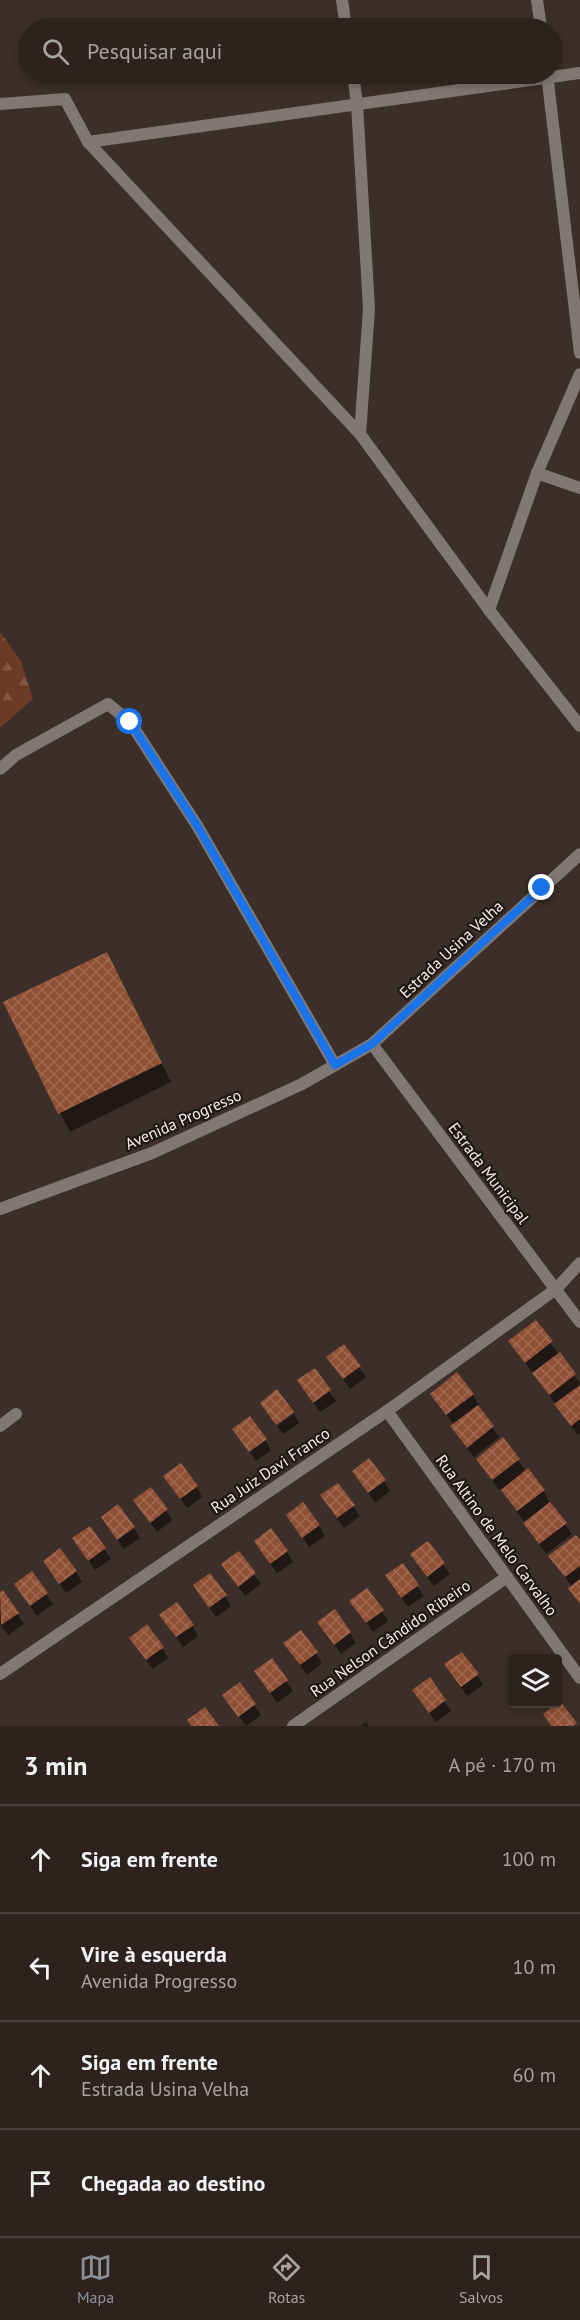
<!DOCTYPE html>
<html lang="pt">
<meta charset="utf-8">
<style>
:root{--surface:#2d221e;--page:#352a27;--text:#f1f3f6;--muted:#a7a4a4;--line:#483f3c;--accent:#8c9099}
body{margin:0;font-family:"PT Sans",sans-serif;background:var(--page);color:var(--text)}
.controls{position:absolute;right:18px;bottom:18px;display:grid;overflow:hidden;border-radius:6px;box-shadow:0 3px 9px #0003}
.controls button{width:54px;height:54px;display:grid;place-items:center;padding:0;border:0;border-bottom:2px solid var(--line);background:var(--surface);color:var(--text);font:30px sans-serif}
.stop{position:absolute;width:18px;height:18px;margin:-14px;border:4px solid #1a73e8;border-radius:50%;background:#fff}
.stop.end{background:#1a73e8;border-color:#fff;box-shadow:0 2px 6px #0008}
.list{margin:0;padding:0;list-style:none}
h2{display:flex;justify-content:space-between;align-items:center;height:78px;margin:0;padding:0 24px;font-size:26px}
h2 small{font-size:20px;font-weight:400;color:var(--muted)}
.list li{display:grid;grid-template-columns:39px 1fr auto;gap:18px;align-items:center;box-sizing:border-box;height:108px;padding:0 24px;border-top:2px solid var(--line)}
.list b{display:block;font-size:22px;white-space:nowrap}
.list p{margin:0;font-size:20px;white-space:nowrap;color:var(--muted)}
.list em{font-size:20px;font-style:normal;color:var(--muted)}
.icon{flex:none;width:33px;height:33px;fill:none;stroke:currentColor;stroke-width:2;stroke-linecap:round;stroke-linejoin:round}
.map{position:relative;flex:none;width:580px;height:1726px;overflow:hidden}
.search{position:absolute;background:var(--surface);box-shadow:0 3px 9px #0003;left:18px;right:18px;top:18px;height:66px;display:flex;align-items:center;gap:15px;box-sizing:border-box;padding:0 21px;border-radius:33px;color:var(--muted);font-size:22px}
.sheet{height:510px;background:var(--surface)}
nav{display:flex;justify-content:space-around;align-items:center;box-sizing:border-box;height:84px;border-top:2px solid var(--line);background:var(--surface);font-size:16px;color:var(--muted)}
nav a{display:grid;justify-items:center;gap:3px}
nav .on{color:var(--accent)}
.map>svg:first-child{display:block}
</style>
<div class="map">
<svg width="580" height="1726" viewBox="0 0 580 1726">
<defs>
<pattern id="forest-firs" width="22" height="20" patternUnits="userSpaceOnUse" patternTransform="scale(1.5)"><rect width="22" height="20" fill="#6c3a25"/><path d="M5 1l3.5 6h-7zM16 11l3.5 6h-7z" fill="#825745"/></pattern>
<pattern id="building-cross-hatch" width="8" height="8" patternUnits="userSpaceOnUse" patternTransform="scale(1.5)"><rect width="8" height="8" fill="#8f5036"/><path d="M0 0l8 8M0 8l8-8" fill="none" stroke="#a06a53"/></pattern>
</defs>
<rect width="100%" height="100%" fill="#3c2e28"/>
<!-- forest -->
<polygon fill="url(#forest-firs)" points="0,632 21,661 33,699 0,728"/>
<!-- shadow -->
<g fill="#0007">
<polygon points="106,954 171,1082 70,1132 5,1003"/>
<polygon points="535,1322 580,1383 580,1434 578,1435 510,1342"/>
<polygon points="344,1346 366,1377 350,1389 334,1367"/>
<polygon points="314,1370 336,1401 320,1412 298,1381"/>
<polygon points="432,1394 473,1395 479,1405 477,1406 499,1437 474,1457 458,1437 452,1427 454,1425"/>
<polygon points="294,1414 299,1423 283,1434 277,1426"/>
<polygon points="234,1430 265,1440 271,1450 256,1461"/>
<polygon points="478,1459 518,1460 526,1472 544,1491 549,1502 572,1534 546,1554 501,1488 499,1490"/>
<polygon points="354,1471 384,1481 390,1491 375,1503"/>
<polygon points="165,1477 196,1486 202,1497 187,1508"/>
<polygon points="338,1485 360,1516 344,1528 328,1506"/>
<polygon points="166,1510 172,1520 157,1532 141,1511"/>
<polygon points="288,1516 319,1525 325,1536 309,1547"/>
<polygon points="89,1528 111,1559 95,1570 74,1539"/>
<polygon points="109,1528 134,1528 140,1538 124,1549"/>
<polygon points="580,1542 580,1605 570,1589 572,1587 550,1556"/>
<polygon points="428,1543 450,1574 434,1586 418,1565"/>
<polygon points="262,1552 287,1552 293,1562 277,1573"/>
<polygon points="239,1553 261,1584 245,1596 229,1575"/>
<polygon points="402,1565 424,1596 408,1607 393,1586"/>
<polygon points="51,1572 76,1572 82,1582 66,1593"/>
<polygon points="31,1573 53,1604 37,1616 16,1584"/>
<polygon points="195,1586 225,1596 231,1606 216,1617"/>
<polygon points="367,1590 388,1621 373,1632 357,1611"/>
<polygon points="2,1592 24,1624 8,1635 0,1624 0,1594"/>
<polygon points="161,1615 192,1625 198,1636 183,1647"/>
<polygon points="301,1632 322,1663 307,1675 291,1653"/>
<polygon points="325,1633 350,1633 356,1643 341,1654"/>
<polygon points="137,1648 162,1648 168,1658 153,1669"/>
<polygon points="271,1660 293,1691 277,1703 256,1671"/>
<polygon points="446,1665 477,1675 483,1685 467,1696"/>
<polygon points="429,1680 451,1711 436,1722 414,1691"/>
<polygon points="239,1684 261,1715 246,1726 224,1695"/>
<polygon points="366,1722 369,1726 360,1726"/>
</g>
<!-- building -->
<g fill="url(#building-cross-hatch)">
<polygon points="107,952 162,1063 58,1114 3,1002"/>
<polygon points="536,1320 553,1341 525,1363 508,1341"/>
<polygon points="344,1344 361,1366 343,1379 326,1357"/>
<polygon points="560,1352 576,1374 549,1395 532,1373"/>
<polygon points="315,1368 331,1390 313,1403 297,1380"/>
<polygon points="457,1372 474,1394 446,1415 430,1394"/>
<polygon points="580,1385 580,1419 571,1426 554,1404"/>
<polygon points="277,1389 294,1412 276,1425 260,1403"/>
<polygon points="478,1405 494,1426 467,1448 450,1426"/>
<polygon points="250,1416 267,1439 249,1452 232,1429"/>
<polygon points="503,1437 520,1459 492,1480 476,1459"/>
<polygon points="369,1458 386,1480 368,1493 352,1471"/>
<polygon points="181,1463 198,1486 180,1499 163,1476"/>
<polygon points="528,1468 545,1490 517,1511 501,1490"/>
<polygon points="338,1483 355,1505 337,1518 320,1495"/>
<polygon points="151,1487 168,1509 150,1523 133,1500"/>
<polygon points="303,1502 320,1525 302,1538 286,1515"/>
<polygon points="550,1502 567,1523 539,1544 523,1523"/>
<polygon points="118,1504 135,1527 117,1540 101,1517"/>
<polygon points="90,1526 106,1548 88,1561 72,1538"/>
<polygon points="271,1528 288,1551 270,1564 254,1541"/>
<polygon points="576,1535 580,1540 580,1566 565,1577 548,1556"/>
<polygon points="428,1541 445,1563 427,1577 410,1554"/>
<polygon points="60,1548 77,1571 59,1584 43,1561"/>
<polygon points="239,1551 256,1573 238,1587 221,1564"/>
<polygon points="403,1563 419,1585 401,1598 385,1575"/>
<polygon points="32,1571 48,1593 30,1606 14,1584"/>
<polygon points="210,1573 227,1595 209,1608 193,1585"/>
<polygon points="580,1579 580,1604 568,1588"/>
<polygon points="367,1588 384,1610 366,1623 349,1601"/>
<polygon points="3,1590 19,1613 1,1625 0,1592"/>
<polygon points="177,1602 194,1625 176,1637 159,1615"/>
<polygon points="335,1609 351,1632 334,1645 317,1622"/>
<polygon points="147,1624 164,1647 146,1660 129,1638"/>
<polygon points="301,1630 318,1652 300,1665 283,1643"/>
<polygon points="462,1652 479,1674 461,1687 444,1664"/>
<polygon points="272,1658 288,1680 270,1693 254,1671"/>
<polygon points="430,1677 446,1700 429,1713 412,1690"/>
<polygon points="240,1682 256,1704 238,1717 222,1695"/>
<polygon points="560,1701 577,1723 573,1726 551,1726 543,1714"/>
<polygon points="205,1707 219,1726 191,1726 187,1720"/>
</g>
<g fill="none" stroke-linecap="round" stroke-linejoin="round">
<!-- minor -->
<g stroke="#7f7875" stroke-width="12">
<polyline points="342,0 346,28"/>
<polyline points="537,0 541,28"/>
<polyline points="353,74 357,104 369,309 360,434"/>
<polyline points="547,74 580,353"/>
<polyline points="0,104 65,99 88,142 580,73"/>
<polyline points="88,142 360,434 489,610 580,726"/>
<polyline points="537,473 580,488"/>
<polyline points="489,610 537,473 580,374"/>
<polyline points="0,769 16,755 108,704 130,722 198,827 335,1065"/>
<polyline points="372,1044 580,854"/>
<polyline points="387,1411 580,1678"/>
<polyline points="0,1426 16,1414"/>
<polyline points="0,1674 387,1411 556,1289 580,1263"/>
<polyline points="293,1726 507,1577"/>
</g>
<!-- tertiary -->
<polyline stroke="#7f7875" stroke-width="12" points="0,1209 152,1153 302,1084 372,1044 580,1322"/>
</g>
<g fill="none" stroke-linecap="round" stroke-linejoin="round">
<!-- route -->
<polyline stroke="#1a73e8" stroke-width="8" points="130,722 198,827 335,1065 372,1044 542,888"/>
</g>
<g text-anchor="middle" stroke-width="4.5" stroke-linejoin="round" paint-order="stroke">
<!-- street labels -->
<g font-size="16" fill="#f7edea" stroke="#1e1815">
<text transform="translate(451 949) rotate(-43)" y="6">Estrada Usina Velha</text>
<text transform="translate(183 1119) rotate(-24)" y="6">Avenida Progresso</text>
<text transform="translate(489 1173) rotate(53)" y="6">Estrada Municipal</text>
<text transform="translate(270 1470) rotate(-34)" y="6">Rua Juiz Davi Franco</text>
<text transform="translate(497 1535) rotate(54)" y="6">Rua Altino de Melo Carvalho</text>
<text transform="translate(390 1638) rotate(-35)" y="6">Rua Nelson Cândido Ribeiro</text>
</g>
</g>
</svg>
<div class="controls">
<button><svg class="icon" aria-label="layers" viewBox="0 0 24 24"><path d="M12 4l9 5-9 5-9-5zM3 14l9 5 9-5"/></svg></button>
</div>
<div class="stop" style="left:130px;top:722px"></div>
<div class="stop end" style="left:542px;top:888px"></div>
<div class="search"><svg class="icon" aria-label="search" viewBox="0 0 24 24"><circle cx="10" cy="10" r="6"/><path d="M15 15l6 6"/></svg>Pesquisar aqui</div>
</div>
<section class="sheet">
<h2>3 min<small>A pé · 170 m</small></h2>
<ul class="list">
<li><svg class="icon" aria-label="ahead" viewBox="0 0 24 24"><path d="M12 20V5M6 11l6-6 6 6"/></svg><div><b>Siga em frente</b></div><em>100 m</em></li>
<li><svg class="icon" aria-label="left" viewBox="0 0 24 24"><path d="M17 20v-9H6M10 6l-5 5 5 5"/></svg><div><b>Vire à esquerda</b><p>Avenida Progresso</p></div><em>10 m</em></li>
<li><svg class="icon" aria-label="ahead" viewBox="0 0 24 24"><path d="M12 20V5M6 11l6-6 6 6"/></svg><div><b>Siga em frente</b><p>Estrada Usina Velha</p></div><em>60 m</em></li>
<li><svg class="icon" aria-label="arrive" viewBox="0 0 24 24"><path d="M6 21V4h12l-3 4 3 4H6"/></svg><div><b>Chegada ao destino</b></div></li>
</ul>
</section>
<nav>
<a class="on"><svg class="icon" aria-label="map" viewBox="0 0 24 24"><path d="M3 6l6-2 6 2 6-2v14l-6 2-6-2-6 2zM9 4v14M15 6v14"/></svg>Mapa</a>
<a><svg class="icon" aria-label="directions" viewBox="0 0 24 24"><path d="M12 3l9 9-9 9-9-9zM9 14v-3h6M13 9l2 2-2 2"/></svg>Rotas</a>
<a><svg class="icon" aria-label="saved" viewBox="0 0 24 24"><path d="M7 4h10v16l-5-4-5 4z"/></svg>Salvos</a>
</nav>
